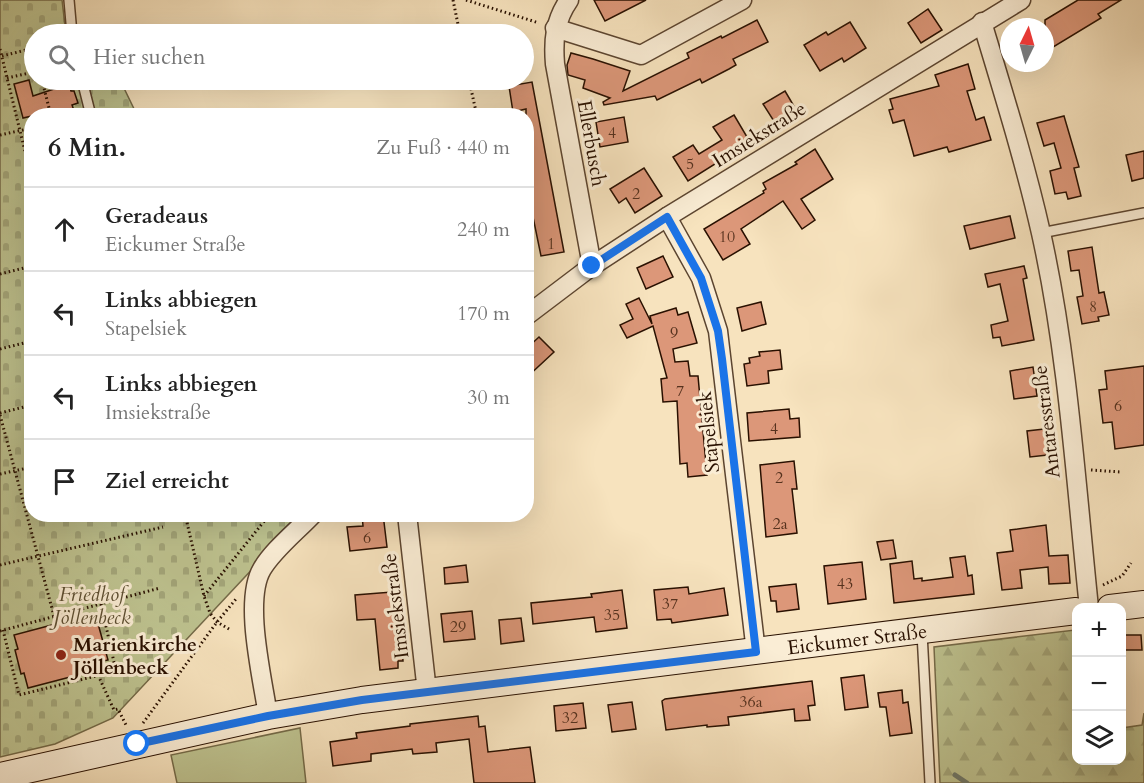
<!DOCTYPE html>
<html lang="de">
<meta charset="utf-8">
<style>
:root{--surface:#fff;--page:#f2f2f2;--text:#222;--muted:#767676;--line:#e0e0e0}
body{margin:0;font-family:Cardo,serif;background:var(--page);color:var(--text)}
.controls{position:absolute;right:18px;bottom:18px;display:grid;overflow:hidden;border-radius:12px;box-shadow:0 6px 24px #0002}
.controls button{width:54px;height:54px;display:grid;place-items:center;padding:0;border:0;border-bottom:2px solid var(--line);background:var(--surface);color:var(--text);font:30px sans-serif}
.compass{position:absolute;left:1000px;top:18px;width:54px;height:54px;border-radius:50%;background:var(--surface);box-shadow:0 6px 24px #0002;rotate:5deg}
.stop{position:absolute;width:18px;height:18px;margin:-14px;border:4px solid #1a73e8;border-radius:50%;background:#fff}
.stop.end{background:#1a73e8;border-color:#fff;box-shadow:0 2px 6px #0008}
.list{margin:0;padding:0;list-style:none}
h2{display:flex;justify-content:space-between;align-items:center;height:78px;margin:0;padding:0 24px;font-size:26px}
h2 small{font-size:20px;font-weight:400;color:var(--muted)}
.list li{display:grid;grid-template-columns:39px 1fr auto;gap:18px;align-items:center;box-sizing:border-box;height:84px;padding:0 24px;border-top:2px solid var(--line)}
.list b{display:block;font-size:22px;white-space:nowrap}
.list p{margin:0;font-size:20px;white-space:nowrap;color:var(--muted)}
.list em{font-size:20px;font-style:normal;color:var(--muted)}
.icon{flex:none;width:33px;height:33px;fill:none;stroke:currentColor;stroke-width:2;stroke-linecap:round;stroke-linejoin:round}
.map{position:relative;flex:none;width:1144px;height:783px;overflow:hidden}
.search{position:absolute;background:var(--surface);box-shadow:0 6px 24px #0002;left:24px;top:24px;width:510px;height:66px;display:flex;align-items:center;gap:15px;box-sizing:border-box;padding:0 21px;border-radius:33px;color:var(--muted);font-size:22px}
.panel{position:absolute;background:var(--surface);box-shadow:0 6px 24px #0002;left:24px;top:108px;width:510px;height:414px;border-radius:24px}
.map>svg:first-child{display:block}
</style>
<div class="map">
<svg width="1144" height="783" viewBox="0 0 1144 783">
<defs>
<pattern id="forest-firs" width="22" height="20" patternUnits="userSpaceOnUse" patternTransform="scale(1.5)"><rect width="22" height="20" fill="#bec390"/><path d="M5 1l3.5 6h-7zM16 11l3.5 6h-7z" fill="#a3a67a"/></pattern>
<pattern id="cemetery-stones" width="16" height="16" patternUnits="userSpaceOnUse" patternTransform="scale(1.5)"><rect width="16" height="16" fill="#bec390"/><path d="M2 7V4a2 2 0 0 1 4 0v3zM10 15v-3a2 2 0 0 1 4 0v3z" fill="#a3a67a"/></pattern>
</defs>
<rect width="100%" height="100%" fill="#f7e3be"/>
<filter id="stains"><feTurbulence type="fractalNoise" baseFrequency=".00333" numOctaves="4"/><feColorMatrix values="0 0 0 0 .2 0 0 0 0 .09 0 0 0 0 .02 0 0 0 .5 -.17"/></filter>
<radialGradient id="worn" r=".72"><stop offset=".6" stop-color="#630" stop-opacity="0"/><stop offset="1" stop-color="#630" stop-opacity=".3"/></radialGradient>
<!-- grass -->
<polygon fill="#bec390" stroke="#746a48" stroke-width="1.5" points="300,728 306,783 177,783 171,755"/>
<!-- forest -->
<polygon fill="url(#forest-firs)" stroke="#746a48" stroke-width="1.5" points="1075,630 1076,760 1122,760 1122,728 1142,725 1144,713 1144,783 940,783 934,647"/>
<!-- cemetery -->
<polygon fill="url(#cemetery-stones)" stroke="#746a48" stroke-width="1.5" points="0,0 62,0 66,34 34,34 34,80 120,80 137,115 32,116 32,514 303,515 113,718 55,744 0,757"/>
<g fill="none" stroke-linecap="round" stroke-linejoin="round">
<!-- stream -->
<polyline stroke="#6f786a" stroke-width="5" points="955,775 967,783"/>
</g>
<!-- building -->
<g fill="#dc9779" stroke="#291000" stroke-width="1.5">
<polygon points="594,0 646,0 605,21"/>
<polygon points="1078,0 1121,0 1098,14 1101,18 1045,52 1045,20"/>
<polygon points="928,9 942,30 921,43 908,23"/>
<polygon points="757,20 768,42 733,59 736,65 729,69 702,83 700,79 657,100 655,96 604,105 603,102 610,98 583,88 585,80 568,75 567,65 571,53 593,59 630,71 623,91 689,58 687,53 721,36 722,38"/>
<polygon points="850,22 866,48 844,62 842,58 820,71 804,45 826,32 828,35"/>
<polygon points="968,64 975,89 967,91 976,120 984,117 991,140 949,152 947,147 914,156 904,120 893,123 889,110 893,109 890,99 939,86 935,75"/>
<polygon points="29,80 33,96 69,84 71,91 74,91 78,103 72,105 76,116 60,116 58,110 23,118 14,84"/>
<polygon points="532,82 564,252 541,256 526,183 526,109 513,112 509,86"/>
<polygon points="785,91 798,113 777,126 763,104"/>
<polygon points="734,115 750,142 688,181 673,157 693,145 699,154 722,140 713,127"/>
<polygon points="1064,116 1079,167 1074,168 1081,196 1068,199 1066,192 1055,194 1050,171 1061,168 1054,143 1044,146 1037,123"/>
<polygon points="624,117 628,142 600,147 596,122"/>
<polygon points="815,149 833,179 801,199 815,220 802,229 783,201 741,229 750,244 723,260 704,229 764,193 763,191 766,189 763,183 797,164 795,162"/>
<polygon points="1144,151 1144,178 1132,181 1126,155"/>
<polygon points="644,168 662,196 635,213 626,198 619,203 610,189"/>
<polygon points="1010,216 1015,238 970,249 964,226"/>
<polygon points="1092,247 1099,293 1104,292 1109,315 1098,317 1099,321 1082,324 1077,297 1083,296 1079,270 1071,271 1068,251"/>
<polygon points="663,256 673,277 646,289 637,268"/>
<polygon points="1024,266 1027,278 1023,279 1034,340 1002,346 1000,337 993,338 991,325 1008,321 1000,284 988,287 985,274"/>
<polygon points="639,298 652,324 650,316 676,308 678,315 688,312 697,343 673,349 675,362 688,361 690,376 698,376 707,475 688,477 687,463 680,464 677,401 663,402 661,379 667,378 653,326 627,338 620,325 633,319 626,304"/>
<polygon points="761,302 766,324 742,331 737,308"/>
<polygon points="539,337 554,352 526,378 526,349"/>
<polygon points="780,350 782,369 768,371 769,383 747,386 744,364 750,363 749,358 760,356 759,352"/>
<polygon points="1144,366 1144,445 1115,449 1112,422 1103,423 1099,390 1107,389 1105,371"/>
<polygon points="1033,367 1037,396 1014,399 1010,371"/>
<polygon points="789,409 790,419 799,418 800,437 749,441 747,413"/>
<polygon points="1053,428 1056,454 1030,457 1027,431"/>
<polygon points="794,461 797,489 792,489 797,533 766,537 760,465"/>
<polygon points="362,514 383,514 387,547 350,551 347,527 363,526"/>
<polygon points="1046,525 1049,556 1068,555 1070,583 1049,584 1048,567 1020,570 1022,588 1002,590 997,553 1013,551 1010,530"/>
<polygon points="893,540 896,558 881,560 877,542"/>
<polygon points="965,556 968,576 972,575 974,594 894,603 890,564 912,561 914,579 922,578 922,581 953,577 950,558"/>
<polygon points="862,562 866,599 828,604 824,566"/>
<polygon points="466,565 468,582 445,584 444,568"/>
<polygon points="796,584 799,609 777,612 776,601 771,601 769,587"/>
<polygon points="688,587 689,594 724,588 728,615 672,623 671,619 657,620 654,590"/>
<polygon points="622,590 627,628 596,632 594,617 533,624 531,603 592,597 591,594"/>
<polygon points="392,592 396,635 401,635 403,661 398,661 398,668 380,670 375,619 357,620 355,595"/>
<polygon points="472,611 475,639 444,642 441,614"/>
<polygon points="82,617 84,623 97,620 108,660 95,663 97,670 28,688 24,673 21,674 15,650 18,649 14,635"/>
<polygon points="521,618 524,641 501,644 499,620"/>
<polygon points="1125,635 1141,635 1142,650 1125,650"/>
<polygon points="864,675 868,707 845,710 841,678"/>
<polygon points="812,681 815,705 808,706 810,720 795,721 794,709 728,717 729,725 707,727 707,725 666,730 662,701 665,699"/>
<polygon points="902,690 903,703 908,702 912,733 890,736 886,707 880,707 878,693"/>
<polygon points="632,702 636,729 612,732 608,705"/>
<polygon points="583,703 586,728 556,731 554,706"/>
<polygon points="478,716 479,727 485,726 488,752 530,747 535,783 474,783 469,739 436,743 437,752 413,754 412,749 371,754 371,761 333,766 330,742 357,738 356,733 410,726 410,724"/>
</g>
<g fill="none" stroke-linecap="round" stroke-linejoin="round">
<!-- lane casing -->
<g stroke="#5c4530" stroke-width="12">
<g id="lane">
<polyline points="69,0 72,34"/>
<polyline points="82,80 91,116"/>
<polyline points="1041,233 1144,213"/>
<polyline points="922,633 930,783"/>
</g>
</g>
<!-- street casing -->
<g stroke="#5c4530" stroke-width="21">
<g id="street">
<path d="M569 0C555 20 553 40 555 64L592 266"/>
<path d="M982 22C1003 92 1025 162 1041 233 1068 354 1076 484 1089 608"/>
<polyline points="555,28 641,55 742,0"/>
<polyline points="667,217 701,278 718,331 756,652"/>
<polyline points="526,316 592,266 667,217 1021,0"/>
<polyline points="407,514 427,692"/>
<path d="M268 716C263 680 243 601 262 569 273 550 297 531 313 514"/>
</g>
</g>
<!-- secondary casing -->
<g stroke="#291000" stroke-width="28">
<g id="secondary">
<polyline points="1110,608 1144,604"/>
<polyline points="0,776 268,716 362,700 1076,611"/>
</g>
</g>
<!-- path -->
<g stroke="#291000" stroke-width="3" stroke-dasharray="1.5 3" stroke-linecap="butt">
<polyline points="453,0 460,34"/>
<polyline points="466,0 539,23"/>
<polyline points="0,49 32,180"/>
<polyline points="2,56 34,48"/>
<polyline points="7,78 34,72"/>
<polyline points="42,80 51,116"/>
<polyline points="469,80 477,116"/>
<polyline points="0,135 32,128"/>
<polyline points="0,274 32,266"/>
<polyline points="0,349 32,341"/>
<polyline points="0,413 32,405"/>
<polyline points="0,415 54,616"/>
<polyline points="1091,470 1121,472"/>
<polyline points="0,474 32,467"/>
<polyline points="185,514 204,596 210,613 217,622 229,629"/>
<polyline points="0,565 163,527"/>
<polyline points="1103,585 1122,576 1131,563"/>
<polyline points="204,596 270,514"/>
<polyline points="3,630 19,695 116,671 101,604"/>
<polyline points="0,631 160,588"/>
<polyline points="98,675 114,710 118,709 127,727"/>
<polyline points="143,723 217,622 236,599"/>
</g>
<!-- lane -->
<use href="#lane" stroke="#faedd5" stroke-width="9"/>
<!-- street -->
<use href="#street" stroke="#faedd5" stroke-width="18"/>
<!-- secondary -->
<use href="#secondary" stroke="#faedd5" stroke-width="26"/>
</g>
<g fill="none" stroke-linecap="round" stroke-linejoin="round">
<!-- route -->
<polyline stroke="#1a73e8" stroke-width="8" points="137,744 268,716 362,700 756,652 722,359 718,331 701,278 667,217 592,266"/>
</g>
<!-- markers -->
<circle fill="#8f2418" stroke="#faedd5" stroke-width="2" cx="61" cy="655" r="6"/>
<g text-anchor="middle" stroke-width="6" stroke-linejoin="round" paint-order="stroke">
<!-- number labels -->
<g font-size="16" fill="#56321e">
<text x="612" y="138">4</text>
<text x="690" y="169">5</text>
<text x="636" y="199">2</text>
<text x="727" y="242">10</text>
<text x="551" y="249">1</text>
<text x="1093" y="312">8</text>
<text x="674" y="338">9</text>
<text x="680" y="396">7</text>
<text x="1118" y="411">6</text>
<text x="774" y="434">4</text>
<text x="779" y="483">2</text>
<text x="780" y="529">2a</text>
<text x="367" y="543">6</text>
<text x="845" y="589">43</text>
<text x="670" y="609">37</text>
<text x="612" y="620">35</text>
<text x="458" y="632">29</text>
<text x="751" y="707">36a</text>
<text x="570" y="723">32</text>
</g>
<!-- street labels -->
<g font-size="20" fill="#291000" stroke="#faedd5">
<text transform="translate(759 134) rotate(-32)" y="7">Imsiekstraße</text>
<text transform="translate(592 143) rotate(80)" y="7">Ellerbusch</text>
<text transform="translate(1046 422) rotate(-97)" y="7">Antaresstraße</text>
<text transform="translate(708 432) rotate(-96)" y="7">Stapelsiek</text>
<text transform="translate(395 606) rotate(-97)" y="7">Imsiekstraße</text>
<text transform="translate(857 639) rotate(-7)" y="7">Eickumer Straße</text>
</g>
<!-- park labels -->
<g font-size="20" font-style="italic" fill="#5d4f32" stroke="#faedd5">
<text x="92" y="601">Friedhof<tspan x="92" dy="23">Jöllenbeck</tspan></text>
</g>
<!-- poi labels -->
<g font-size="20" font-weight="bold" fill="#291000" stroke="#faedd5" text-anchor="start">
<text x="73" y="651">Marienkirche<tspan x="73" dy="23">Jöllenbeck</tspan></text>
</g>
</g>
<rect width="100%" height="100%" filter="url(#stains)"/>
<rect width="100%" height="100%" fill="url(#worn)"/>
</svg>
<div class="controls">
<button>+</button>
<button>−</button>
<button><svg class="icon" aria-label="layers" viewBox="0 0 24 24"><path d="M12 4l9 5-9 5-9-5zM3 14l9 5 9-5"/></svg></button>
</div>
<svg class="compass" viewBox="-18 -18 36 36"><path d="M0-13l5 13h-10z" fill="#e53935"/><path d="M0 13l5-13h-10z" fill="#767676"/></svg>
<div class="stop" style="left:137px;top:744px"></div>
<div class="stop end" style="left:592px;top:266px"></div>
<div class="search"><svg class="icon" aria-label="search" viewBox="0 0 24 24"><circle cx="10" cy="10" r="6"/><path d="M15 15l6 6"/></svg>Hier suchen</div>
<section class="panel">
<h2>6 Min.<small>Zu Fuß · 440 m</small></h2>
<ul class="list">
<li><svg class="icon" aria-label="ahead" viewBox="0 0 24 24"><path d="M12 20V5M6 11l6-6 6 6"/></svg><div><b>Geradeaus</b><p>Eickumer Straße</p></div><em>240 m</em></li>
<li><svg class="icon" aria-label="left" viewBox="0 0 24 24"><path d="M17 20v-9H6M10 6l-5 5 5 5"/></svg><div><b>Links abbiegen</b><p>Stapelsiek</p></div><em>170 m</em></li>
<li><svg class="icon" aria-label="left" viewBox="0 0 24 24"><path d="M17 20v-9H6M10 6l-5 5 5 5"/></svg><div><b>Links abbiegen</b><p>Imsiekstraße</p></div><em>30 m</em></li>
<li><svg class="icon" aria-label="arrive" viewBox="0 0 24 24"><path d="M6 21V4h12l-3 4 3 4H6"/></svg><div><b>Ziel erreicht</b></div></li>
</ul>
</section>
</div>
